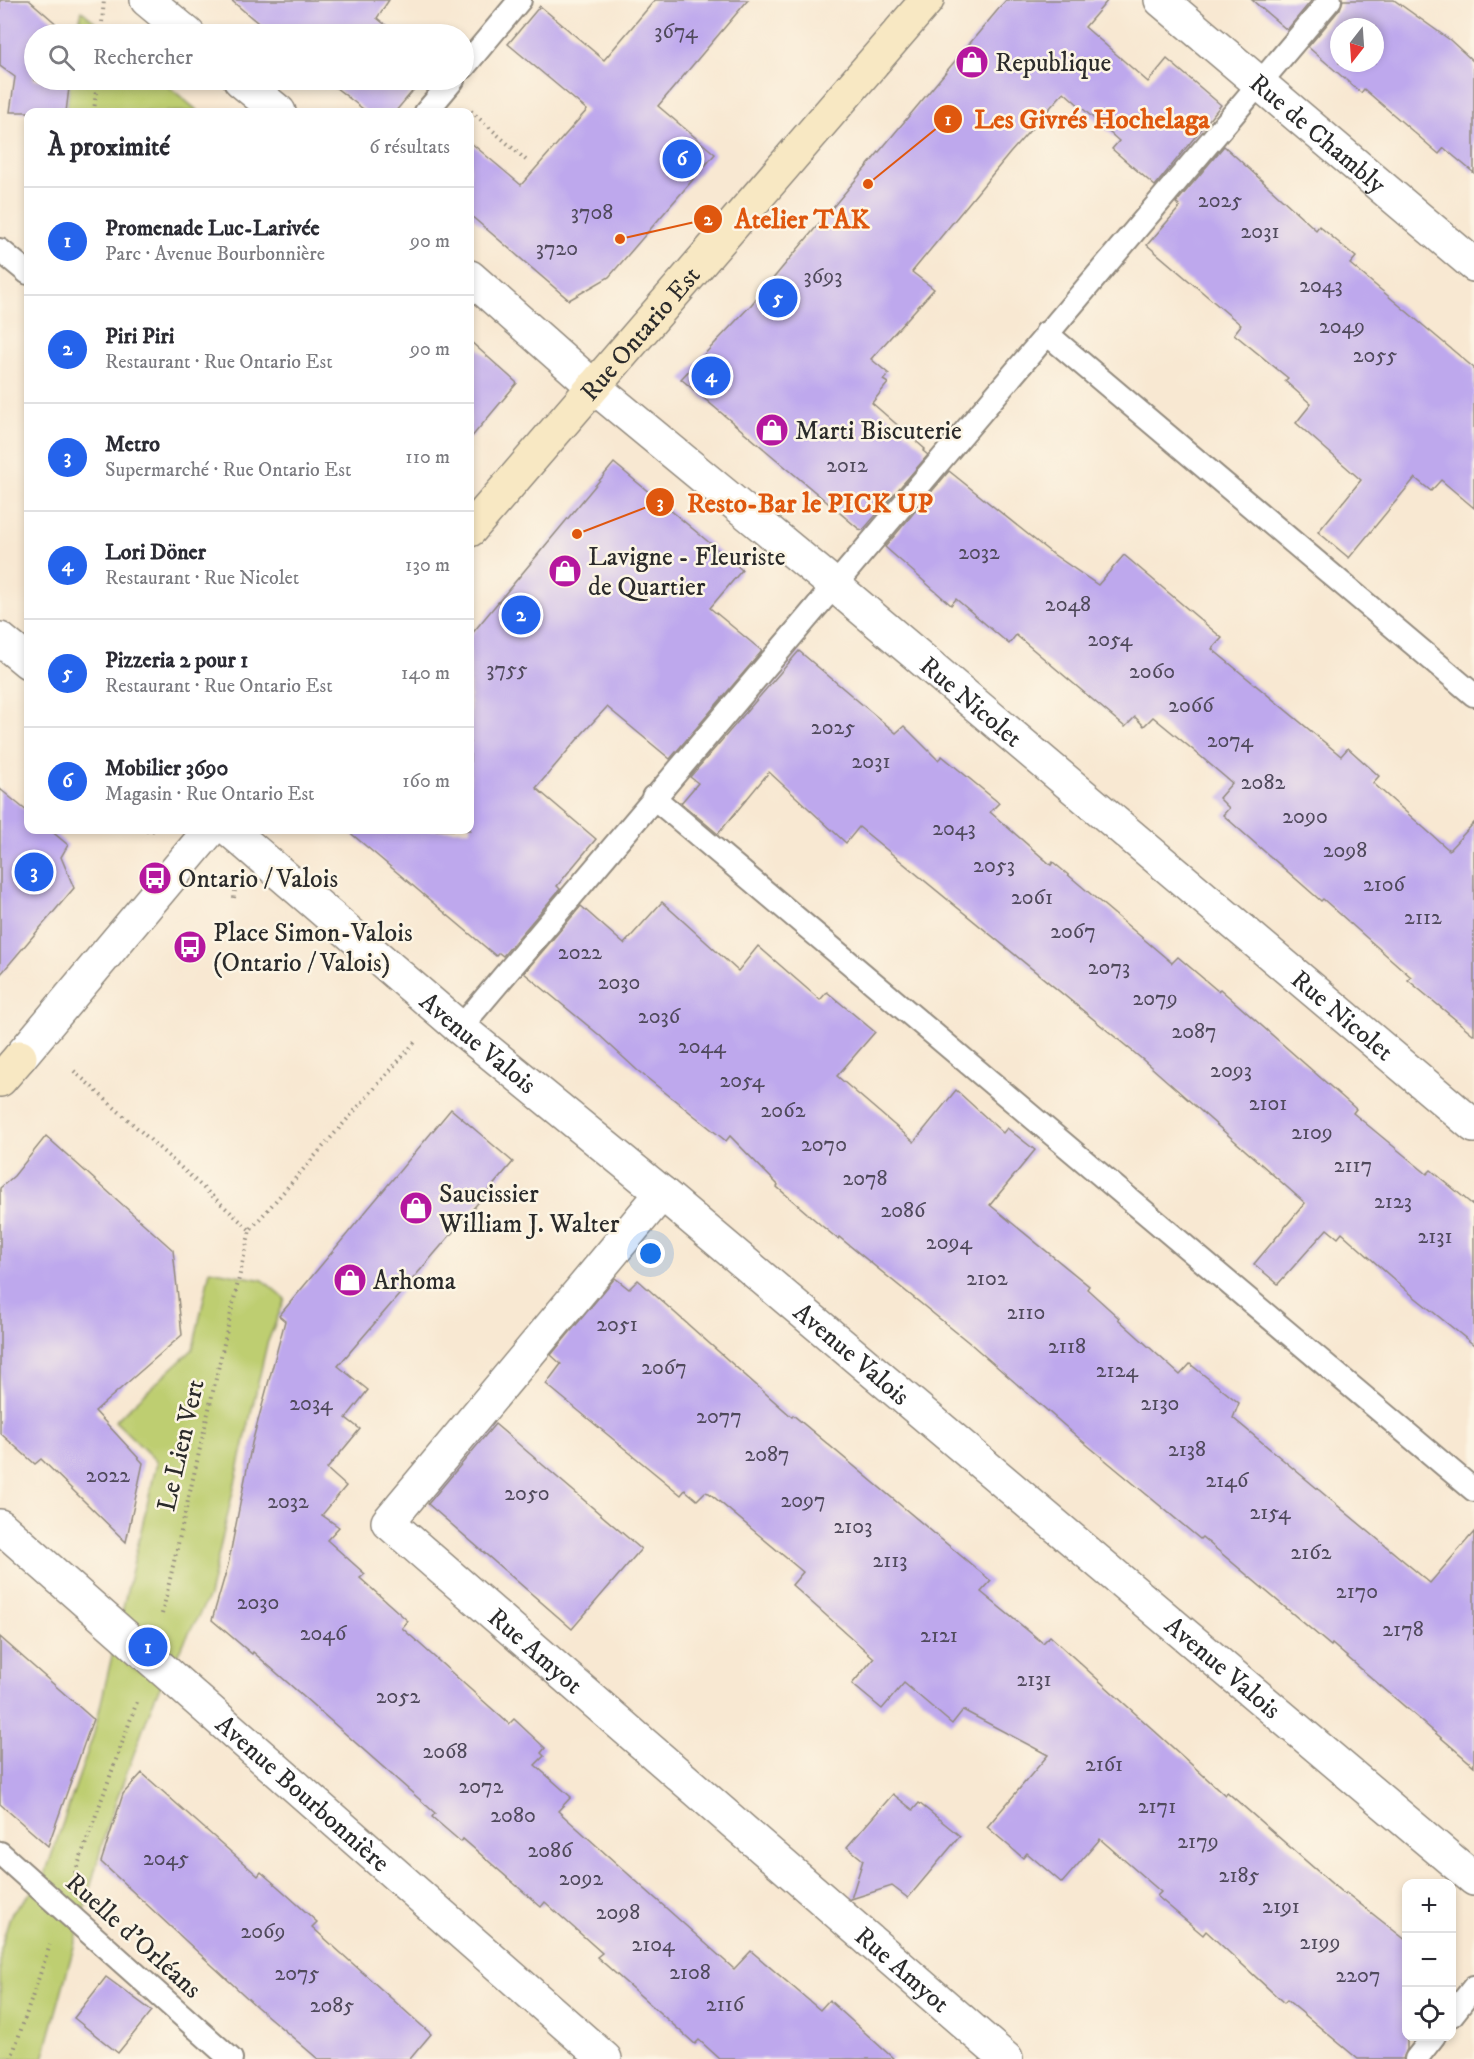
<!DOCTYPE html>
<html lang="fr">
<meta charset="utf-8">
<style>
:root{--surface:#fff;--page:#f2f2f3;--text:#2b2b33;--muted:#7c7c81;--line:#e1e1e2;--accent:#2563eb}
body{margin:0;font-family:"IM FELL DW Pica",serif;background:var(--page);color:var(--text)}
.controls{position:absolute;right:18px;bottom:18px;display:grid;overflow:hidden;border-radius:12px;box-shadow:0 3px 9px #0003}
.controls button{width:54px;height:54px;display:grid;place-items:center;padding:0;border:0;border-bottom:2px solid var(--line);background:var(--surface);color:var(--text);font:30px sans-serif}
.compass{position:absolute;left:1330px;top:18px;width:54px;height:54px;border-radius:50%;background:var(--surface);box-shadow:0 3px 9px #0003;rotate:197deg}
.you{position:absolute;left:651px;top:1254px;width:21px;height:21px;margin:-15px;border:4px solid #fff;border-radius:50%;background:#1a73e8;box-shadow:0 0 0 9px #1a73e833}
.badge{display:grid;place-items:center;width:39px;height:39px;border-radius:50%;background:var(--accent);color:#fff;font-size:20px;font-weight:700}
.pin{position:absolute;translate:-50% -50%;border:3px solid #fff;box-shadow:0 2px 6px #0006}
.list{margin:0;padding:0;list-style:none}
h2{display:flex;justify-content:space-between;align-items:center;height:78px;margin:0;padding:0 24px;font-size:26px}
h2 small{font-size:20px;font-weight:400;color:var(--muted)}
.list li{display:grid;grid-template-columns:39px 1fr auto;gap:18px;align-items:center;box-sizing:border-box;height:108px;padding:0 24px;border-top:2px solid var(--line)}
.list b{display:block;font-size:22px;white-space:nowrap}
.list p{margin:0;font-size:20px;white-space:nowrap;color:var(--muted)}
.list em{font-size:20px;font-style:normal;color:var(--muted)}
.icon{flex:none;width:33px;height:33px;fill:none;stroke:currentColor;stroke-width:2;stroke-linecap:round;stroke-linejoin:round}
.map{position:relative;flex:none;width:1474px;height:2059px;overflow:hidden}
.search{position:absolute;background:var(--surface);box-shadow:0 3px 9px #0003;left:24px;top:24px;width:450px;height:66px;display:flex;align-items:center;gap:15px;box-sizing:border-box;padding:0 21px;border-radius:33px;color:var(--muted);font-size:22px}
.panel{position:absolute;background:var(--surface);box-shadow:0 3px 9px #0003;left:24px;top:108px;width:450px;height:726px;border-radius:12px}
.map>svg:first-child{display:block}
</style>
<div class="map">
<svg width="1474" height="2059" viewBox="0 0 1474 2059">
<rect width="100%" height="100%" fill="#fcf5e5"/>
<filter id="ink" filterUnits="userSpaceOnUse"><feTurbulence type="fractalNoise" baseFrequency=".0167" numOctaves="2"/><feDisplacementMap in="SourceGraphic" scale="12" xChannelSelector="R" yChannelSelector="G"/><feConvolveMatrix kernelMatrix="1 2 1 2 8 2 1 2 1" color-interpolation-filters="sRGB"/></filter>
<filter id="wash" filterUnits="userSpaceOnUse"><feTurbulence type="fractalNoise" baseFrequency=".008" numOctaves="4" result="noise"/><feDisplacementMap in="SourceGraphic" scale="24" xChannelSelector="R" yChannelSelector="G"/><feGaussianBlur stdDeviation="1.35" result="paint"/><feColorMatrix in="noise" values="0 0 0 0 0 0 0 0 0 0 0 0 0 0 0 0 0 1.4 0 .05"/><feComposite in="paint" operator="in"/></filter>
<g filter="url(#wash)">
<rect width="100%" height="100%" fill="#f8e8d2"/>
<!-- green -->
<g fill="#bece71" stroke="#747c4e" stroke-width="1.5">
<polygon points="82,11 109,34 76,34"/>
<polygon points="70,80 161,80 199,112 66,112"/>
<polygon points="210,1270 263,1280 285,1299 267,1344 209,1596 155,1697 108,1823 43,2059 0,2059 0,1949 11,1914 43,1880 94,1733 157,1462 115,1421 193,1349"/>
</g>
<g id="blocks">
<!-- building -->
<g fill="#bea8ed" fill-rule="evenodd">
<polygon points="0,0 29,0 68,34 34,34 34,80 70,80 66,112 10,112 15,77 0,66"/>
<polygon points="231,0 389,0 377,18 397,34 271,34"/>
<polygon points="655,0 748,0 658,106 715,154 609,277 569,300 470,215 470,142 521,185 587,110 508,44 540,6 604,60"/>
<polygon points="1006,0 1108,0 1085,27 1148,82 1167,59 1221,105 1155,186 1112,149 1119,141 1064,92 1010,153 912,272 934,289 871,359 889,374 883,380 888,383 872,403 925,449 923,451 928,455 863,530 859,529 681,379 751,305"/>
<polygon points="1252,0 1312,0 1287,30"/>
<path d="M1343 0H1394L1450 40 1474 62V173L1444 148 1439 154 1364 89 1361 93 1308 47 1340 9ZM1339 27H1375V63H1339Z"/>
<polygon points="326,80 422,80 395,112 367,112"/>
<polygon points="1224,146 1316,230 1319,226 1356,257 1350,264 1474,368 1474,508 1441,480 1431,491 1415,478 1349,558 1318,532 1361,480 1296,423 1311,404 1285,381 1288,378 1234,334 1241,325 1147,245 1180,207 1176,203"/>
<polygon points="470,341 517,383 470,439"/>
<polygon points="614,463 742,570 710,608 762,651 670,759 607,707 582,734 536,788 596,839 557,886 560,889 503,956 499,953 496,956 347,830 470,830 470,636"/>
<polygon points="949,471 1050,552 1098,585 1124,555 1222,638 1212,649 1341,756 1348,748 1379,776 1373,783 1449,850 1474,823 1474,1035 1408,980 1411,977 1323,899 1321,901 1223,815 1229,808 1219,798 1232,783 1192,749 1153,717 1144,726 1135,717 1125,727 1016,635 1009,644 956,599 951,605 885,547"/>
<polygon points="799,651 896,733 904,726 938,760 942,756 999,803 990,812 1051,865 1053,862 1172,963 1178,957 1218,991 1220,989 1356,1109 1353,1113 1427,1174 1431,1170 1474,1206 1474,1345 1407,1291 1342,1233 1338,1238 1327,1229 1278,1284 1254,1264 1305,1203 1142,1059 859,827 846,843 769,772 718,834 681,803 698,783 690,777"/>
<polygon points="0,789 28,812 28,830 50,830 68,845 61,857 74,888 0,975"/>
<polygon points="662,902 738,971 758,946 820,1000 827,992 875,1032 837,1076 914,1142 956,1090 1003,1133 1007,1128 1035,1150 990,1205 1089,1286 1087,1289 1119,1318 1118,1319 1180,1375 1190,1364 1239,1403 1233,1418 1430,1583 1474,1532 1474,1766 1332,1644 1331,1646 1202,1537 1200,1539 1080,1439 972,1345 839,1237 838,1239 822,1226 777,1187 778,1185 730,1136 726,1141 637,1070 598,1034 524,973 581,906 624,944"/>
<polygon points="451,1109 513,1162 338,1366 368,1390 346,1418 360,1429 327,1469 346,1486 322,1515 339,1527 327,1540 365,1574 360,1578 408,1621 402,1628 509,1724 514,1719 545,1748 541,1753 544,1756 535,1765 571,1797 558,1811 734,1969 751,1951 820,2010 829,2000 894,2059 720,2059 699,2040 695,2044 597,1957 602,1953 545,1902 541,1907 463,1839 461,1842 432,1817 435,1813 253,1652 252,1654 212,1620 228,1565 252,1443 285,1321 279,1316"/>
<polygon points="46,1136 173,1250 182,1335 95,1411 143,1463 126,1542 41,1459 35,1464 0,1433 0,1188 14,1176"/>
<polygon points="615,1278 629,1289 638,1280 792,1417 793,1415 991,1581 981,1592 1043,1643 1050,1636 1225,1795 1227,1792 1345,1895 1346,1893 1407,1941 1407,2049 1403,2059 1358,2059 1287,2000 1284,2003 1206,1931 1203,1935 1157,1896 1161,1892 1100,1839 1062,1883 1027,1853 1023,1858 987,1827 1048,1755 963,1710 952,1724 904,1683 882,1709 852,1684 874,1658 792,1585 803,1572 709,1493 705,1492 697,1500 685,1490 681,1495 546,1384 561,1364 551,1355"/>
<polygon points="495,1424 641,1549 572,1629 428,1504"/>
<polygon points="0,1637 93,1719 48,1846 0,1804"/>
<polygon points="142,1773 258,1876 261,1872 286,1894 317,1922 312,1927 431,2034 410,2059 318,2059 257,2007 101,1862 123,1794"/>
<polygon points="893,1794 913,1810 919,1803 960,1836 908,1898 892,1886 851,1899 863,1860 847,1847"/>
<polygon points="106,1977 152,2011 118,2053 74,2018"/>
</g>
</g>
</g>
<g filter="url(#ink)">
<use href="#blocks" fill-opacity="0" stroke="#928a7e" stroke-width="1.5"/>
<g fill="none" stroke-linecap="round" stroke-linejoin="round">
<!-- service casing -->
<g stroke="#928a7e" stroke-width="26">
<g id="service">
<polyline points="464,67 520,0"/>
<polyline points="426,112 453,80"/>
<polyline points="0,250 28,273"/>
<polyline points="1046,333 1474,695"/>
<polyline points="653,797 1474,1490"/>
<polyline points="460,1028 1330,0"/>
<polyline points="0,1853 231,2059"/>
<polyline points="1452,2015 1474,1987"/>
<polyline points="1416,2059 1434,2036"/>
</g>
</g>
<!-- minor casing -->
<g stroke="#928a7e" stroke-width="36">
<g id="minor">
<polyline points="147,0 188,34"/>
<path id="s1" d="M1161 0 1474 265"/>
<polyline points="240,80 279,112"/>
<path id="s2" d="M470 277 593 386 834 585 1474 1126"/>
<polyline points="0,639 28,662"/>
<path id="s3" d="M230 830 460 1028 662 1193 1474 1879"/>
<polyline points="20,1057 210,830"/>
<path id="s4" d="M662 1193 388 1522 1006 2059"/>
<path id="s5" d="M0 1526 605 2059"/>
</g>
</g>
<!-- secondary casing -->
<g stroke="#928a7e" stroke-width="36">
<g id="secondary">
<path id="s6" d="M470 530 927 0"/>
<polyline points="0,1080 20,1057"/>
</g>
</g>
<!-- path -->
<g stroke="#928a7e" stroke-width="4" stroke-dasharray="1.5 4.5" stroke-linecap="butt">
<polyline points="101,34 104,0"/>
<polyline points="471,111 526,160"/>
<polyline points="94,112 97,80"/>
<polyline points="146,831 157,830"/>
<polyline points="234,898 235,891"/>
<polyline points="74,1071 250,1230"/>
<polyline points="162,1614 250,1230 415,1042"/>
<polyline points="75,1873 138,1699"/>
<polyline points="11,2059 50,1945"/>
</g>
<!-- service -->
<use href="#service" stroke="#fff" stroke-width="22"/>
<!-- minor -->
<use href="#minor" stroke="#fff" stroke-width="33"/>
<!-- secondary -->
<use href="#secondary" stroke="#f8e8c3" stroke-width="33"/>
</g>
</g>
<!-- icons -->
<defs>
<g id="shop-disc" transform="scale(1.725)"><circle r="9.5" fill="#b5179e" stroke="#fcf5e5"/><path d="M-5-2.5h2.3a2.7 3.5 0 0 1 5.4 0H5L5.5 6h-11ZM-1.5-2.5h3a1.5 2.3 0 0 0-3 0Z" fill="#fff"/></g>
<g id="bus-disc" transform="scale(1.725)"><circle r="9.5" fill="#b5179e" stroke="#fcf5e5"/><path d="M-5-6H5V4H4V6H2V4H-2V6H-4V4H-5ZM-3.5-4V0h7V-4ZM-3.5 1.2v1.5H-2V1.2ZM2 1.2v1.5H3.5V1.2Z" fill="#fff"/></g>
</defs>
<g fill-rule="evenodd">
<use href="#shop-disc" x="972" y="62"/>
<use href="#shop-disc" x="772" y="430"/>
<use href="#shop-disc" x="565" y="571"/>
<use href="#bus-disc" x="155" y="878"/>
<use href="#bus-disc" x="190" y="947"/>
<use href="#shop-disc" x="416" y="1208"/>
<use href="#shop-disc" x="350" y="1280"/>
</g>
<g text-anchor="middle" stroke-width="5" stroke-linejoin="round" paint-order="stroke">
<!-- number labels -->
<g font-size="22" fill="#504a5c">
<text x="676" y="38">3674</text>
<text x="1220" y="207">2025</text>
<text x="592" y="219">3708</text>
<text x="1260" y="238">2031</text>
<text x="557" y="255">3720</text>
<text x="823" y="283">3693</text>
<text x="1321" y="292">2043</text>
<text x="1342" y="333">2049</text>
<text x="1375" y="362">2055</text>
<text x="847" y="472">2012</text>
<text x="979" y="559">2032</text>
<text x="1068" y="611">2048</text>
<text x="1110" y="646">2054</text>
<text x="507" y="676">3755</text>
<text x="1152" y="678">2060</text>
<text x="1191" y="712">2066</text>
<text x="833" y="734">2025</text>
<text x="1230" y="747">2074</text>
<text x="871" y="768">2031</text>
<text x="1263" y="789">2082</text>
<text x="1305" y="823">2090</text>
<text x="954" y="835">2043</text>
<text x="1345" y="857">2098</text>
<text x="994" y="872">2053</text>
<text x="1384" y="891">2106</text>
<text x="1032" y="904">2061</text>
<text x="1423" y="924">2112</text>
<text x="1073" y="938">2067</text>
<text x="580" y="959">2022</text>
<text x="1109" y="974">2073</text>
<text x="619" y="989">2030</text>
<text x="1155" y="1005">2079</text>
<text x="659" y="1023">2036</text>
<text x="1194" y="1038">2087</text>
<text x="702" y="1053">2044</text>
<text x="1231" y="1077">2093</text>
<text x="742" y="1087">2054</text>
<text x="1268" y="1110">2101</text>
<text x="783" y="1117">2062</text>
<text x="1312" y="1139">2109</text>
<text x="824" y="1151">2070</text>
<text x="1353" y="1172">2117</text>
<text x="865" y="1185">2078</text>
<text x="1393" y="1208">2123</text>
<text x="903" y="1217">2086</text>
<text x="1435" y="1243">2131</text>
<text x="949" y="1249">2094</text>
<text x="987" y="1285">2102</text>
<text x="1026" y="1319">2110</text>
<text x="617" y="1331">2051</text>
<text x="1067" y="1353">2118</text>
<text x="664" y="1374">2067</text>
<text x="1117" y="1377">2124</text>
<text x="311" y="1410">2034</text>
<text x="1160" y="1410">2130</text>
<text x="719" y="1423">2077</text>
<text x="1187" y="1456">2138</text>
<text x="767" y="1461">2087</text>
<text x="108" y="1482">2022</text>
<text x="1227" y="1487">2146</text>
<text x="527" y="1500">2050</text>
<text x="803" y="1507">2097</text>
<text x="288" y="1508">2032</text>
<text x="1270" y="1519">2154</text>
<text x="853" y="1533">2103</text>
<text x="1311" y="1559">2162</text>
<text x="890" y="1567">2113</text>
<text x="1357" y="1598">2170</text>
<text x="258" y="1609">2030</text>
<text x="1403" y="1636">2178</text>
<text x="323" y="1640">2046</text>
<text x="939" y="1642">2121</text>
<text x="1034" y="1686">2131</text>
<text x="398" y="1703">2052</text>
<text x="445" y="1758">2068</text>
<text x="1104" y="1771">2161</text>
<text x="481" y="1793">2072</text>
<text x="1157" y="1813">2171</text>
<text x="513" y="1822">2080</text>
<text x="1198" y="1848">2179</text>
<text x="550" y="1857">2086</text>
<text x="166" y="1865">2045</text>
<text x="1239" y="1882">2185</text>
<text x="581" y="1885">2092</text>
<text x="1281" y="1913">2191</text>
<text x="618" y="1919">2098</text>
<text x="263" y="1938">2069</text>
<text x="1320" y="1949">2199</text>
<text x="653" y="1951">2104</text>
<text x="690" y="1979">2108</text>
<text x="297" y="1980">2075</text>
<text x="1358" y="1982">2207</text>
<text x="725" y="2011">2116</text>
<text x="332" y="2012">2085</text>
</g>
<!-- poi labels -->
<g font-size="26" fill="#2b2b2b" stroke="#fcf5e5" text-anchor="start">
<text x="995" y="71">Republique</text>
<text x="795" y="439">Marti Biscuterie</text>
<text x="588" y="565">Lavigne - Fleuriste<tspan x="588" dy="30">de Quartier</tspan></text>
<text x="178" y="887">Ontario / Valois</text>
<text x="213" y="941">Place Simon-Valois<tspan x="213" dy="30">(Ontario / Valois)</tspan></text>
<text x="439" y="1202">Saucissier<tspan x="439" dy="30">William J. Walter</tspan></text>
<text x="373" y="1289">Arhoma</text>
</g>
<!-- street labels -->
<g font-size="26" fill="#2b2b2b" stroke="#fcf5e5">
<text dy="9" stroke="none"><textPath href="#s1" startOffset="206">Rue de Chambly</textPath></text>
<text dy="9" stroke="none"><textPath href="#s6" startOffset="260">Rue Ontario Est</textPath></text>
<text dy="9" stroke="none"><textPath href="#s2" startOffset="657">Rue Nicolet</textPath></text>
<text dy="9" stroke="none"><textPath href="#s2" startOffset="1143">Rue Nicolet</textPath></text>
<text dy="9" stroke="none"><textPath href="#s3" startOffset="327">Avenue Valois</textPath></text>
<text dy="9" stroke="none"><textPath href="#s3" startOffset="813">Avenue Valois</textPath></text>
<text transform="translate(180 1445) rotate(-77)" y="9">Le Lien Vert</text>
<text dy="9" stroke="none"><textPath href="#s4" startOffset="624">Rue Amyot</textPath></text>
<text dy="9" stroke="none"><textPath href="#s3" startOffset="1299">Avenue Valois</textPath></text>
<text dy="9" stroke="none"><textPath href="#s5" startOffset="404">Avenue Bourbonnière</textPath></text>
<text transform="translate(134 1935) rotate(42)" y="9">Ruelle d'Orléans</text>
<text dy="9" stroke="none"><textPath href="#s4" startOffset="1110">Rue Amyot</textPath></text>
</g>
</g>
<!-- callouts -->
<path fill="none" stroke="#df570e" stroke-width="2" d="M868 184L948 119M620 239L708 219M577 534L660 502"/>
<g fill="#df570e" stroke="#fcf5e5" stroke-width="2">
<circle cx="868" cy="184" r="6"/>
<circle cx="620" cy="239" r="6"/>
<circle cx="577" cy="534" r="6"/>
<circle cx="948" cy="119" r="15"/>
<circle cx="708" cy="219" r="15"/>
<circle cx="660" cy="502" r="15"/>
</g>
<g font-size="18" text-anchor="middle" font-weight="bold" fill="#fff">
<text x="948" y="125">1</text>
<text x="708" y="225">2</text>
<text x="660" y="508">3</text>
</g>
<g font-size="27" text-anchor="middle" font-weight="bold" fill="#df570e" stroke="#fcf5e5" stroke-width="5" stroke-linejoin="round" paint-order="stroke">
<text x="1092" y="128">Les Givrés Hochelaga</text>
<text x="802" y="228">Atelier TAK</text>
<text x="810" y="512">Resto-Bar le PICK UP</text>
</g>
</svg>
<div class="controls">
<button>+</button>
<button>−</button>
<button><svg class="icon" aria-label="locate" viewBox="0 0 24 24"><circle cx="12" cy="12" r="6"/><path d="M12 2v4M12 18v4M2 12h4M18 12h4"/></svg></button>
</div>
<svg class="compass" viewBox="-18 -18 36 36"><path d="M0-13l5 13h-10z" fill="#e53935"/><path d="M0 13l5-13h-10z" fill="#7c7c81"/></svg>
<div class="you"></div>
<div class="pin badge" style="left:148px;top:1647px">1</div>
<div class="pin badge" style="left:521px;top:615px">2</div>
<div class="pin badge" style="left:34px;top:872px">3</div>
<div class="pin badge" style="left:711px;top:376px">4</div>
<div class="pin badge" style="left:778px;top:298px">5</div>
<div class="pin badge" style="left:682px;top:159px">6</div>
<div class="search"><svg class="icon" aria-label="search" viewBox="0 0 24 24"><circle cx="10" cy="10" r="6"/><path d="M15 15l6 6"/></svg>Rechercher</div>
<section class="panel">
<h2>À proximité<small>6 résultats</small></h2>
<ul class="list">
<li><span class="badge">1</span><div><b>Promenade Luc-Larivée</b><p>Parc · Avenue Bourbonnière</p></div><em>90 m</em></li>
<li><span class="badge">2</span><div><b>Piri Piri</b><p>Restaurant · Rue Ontario Est</p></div><em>90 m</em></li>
<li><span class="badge">3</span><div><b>Metro</b><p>Supermarché · Rue Ontario Est</p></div><em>110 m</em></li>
<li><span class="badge">4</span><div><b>Lori Döner</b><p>Restaurant · Rue Nicolet</p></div><em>130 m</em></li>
<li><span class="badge">5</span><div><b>Pizzeria 2 pour 1</b><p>Restaurant · Rue Ontario Est</p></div><em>140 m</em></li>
<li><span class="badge">6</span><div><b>Mobilier 3690</b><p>Magasin · Rue Ontario Est</p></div><em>160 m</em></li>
</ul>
</section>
</div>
